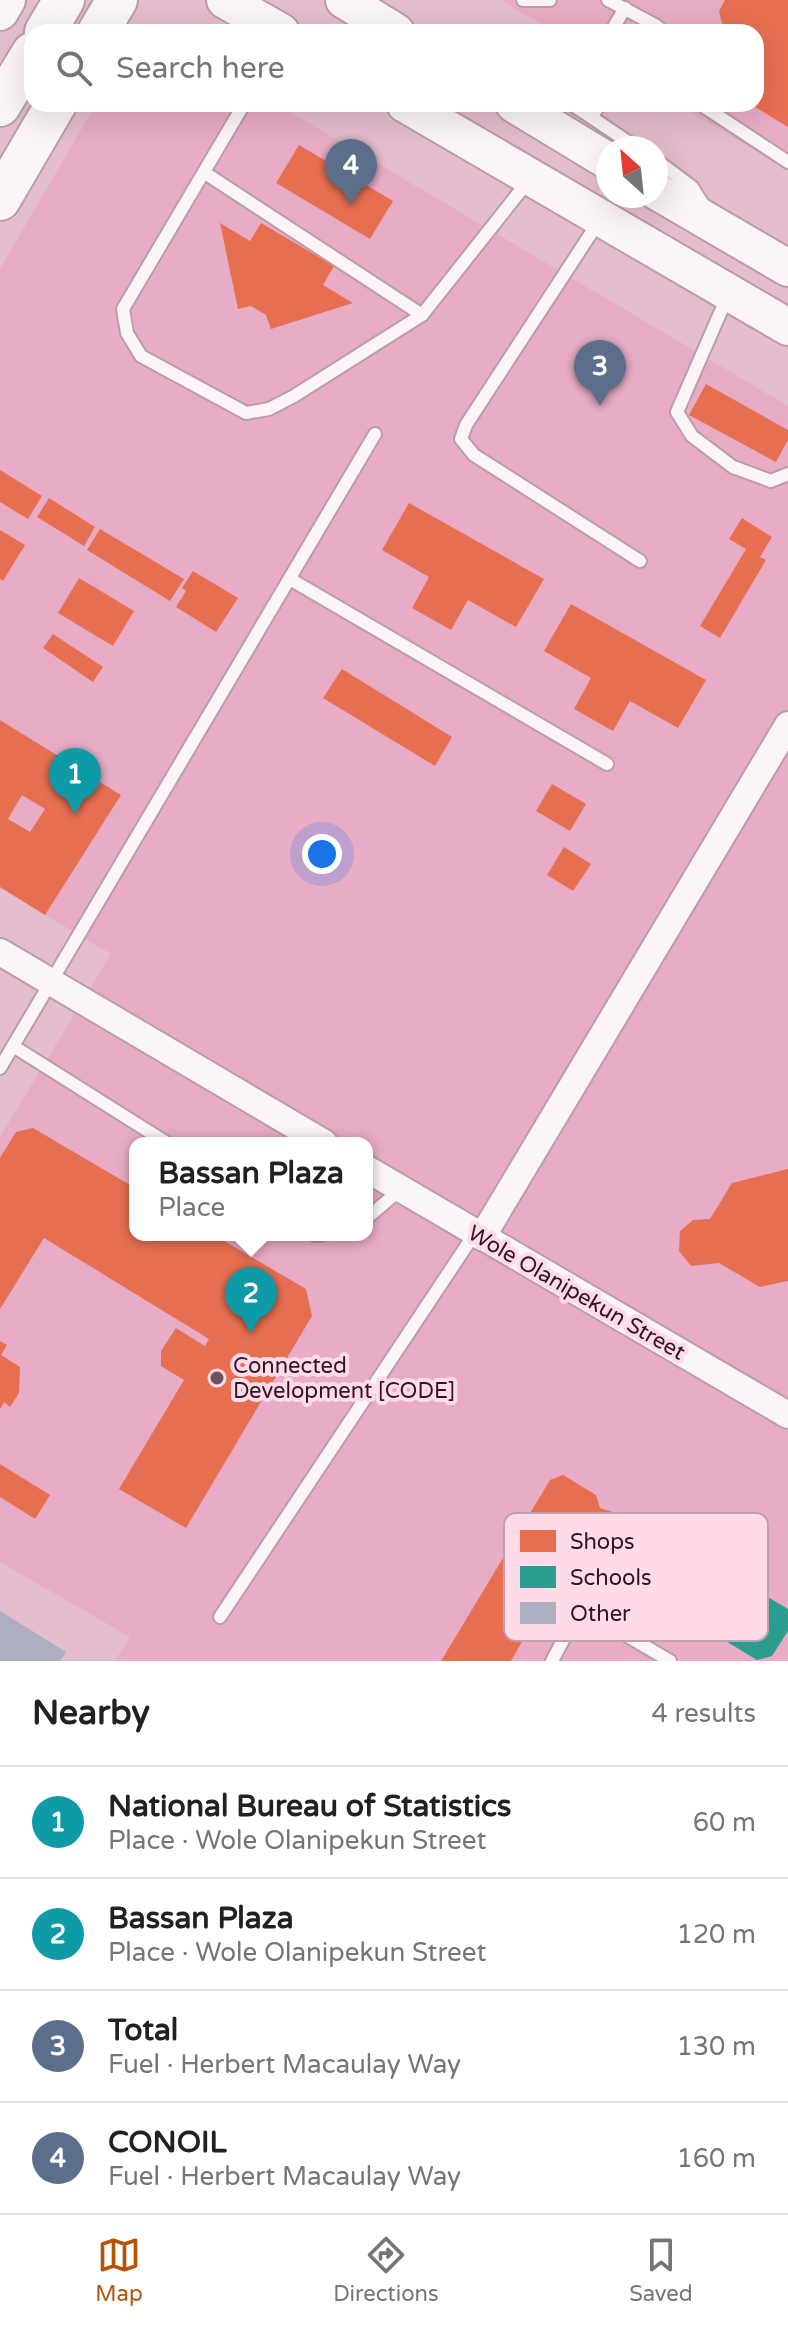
<!DOCTYPE html>
<meta charset="utf-8">
<style>
:root{--surface:#fff;--page:#f6f6f6;--text:#202124;--muted:#757577;--line:#e0e0e0;--accent:#b45309}
body{margin:0;font-family:"Varela Round",sans-serif;background:var(--page);color:var(--text)}
.compass{position:absolute;left:596px;top:136px;width:72px;height:72px;border-radius:50%;background:var(--surface);box-shadow:0 8px 32px #0002;rotate:333deg}
.you{position:absolute;left:322px;top:854px;width:28px;height:28px;margin:-20px;border:6px solid #fff;border-radius:50%;background:#1a73e8;box-shadow:0 0 0 12px #1a73e833}
.badge{display:grid;place-items:center;width:52px;height:52px;border-radius:50%;background:var(--accent);color:#fff;font-size:26px;font-weight:700}
.pin{position:absolute;translate:-50% -66px;filter:drop-shadow(0 2px 4px #0008)}
.pin::after{content:'';position:absolute;top:42px;width:28px;height:24px;background:inherit;clip-path:polygon(0 0,100% 0,50% 100%)}
.popup{position:absolute;left:129px;top:1137px;width:244px;height:104px;box-sizing:border-box;display:grid;place-content:center;border-radius:16px;background:var(--surface);filter:drop-shadow(0 2px 6px #0005);font-size:26px;white-space:nowrap;color:var(--muted)}
.popup b{font-size:30px;color:var(--text)}
.popup::after{content:'';position:absolute;left:50%;top:100%;margin-left:-16px;border:16px solid transparent;border-top-color:var(--surface)}
.list{margin:0;padding:0;list-style:none}
h2{display:flex;justify-content:space-between;align-items:center;height:104px;margin:0;padding:0 32px;font-size:34px}
h2 small{font-size:26px;font-weight:400;color:var(--muted)}
.list li{display:grid;grid-template-columns:52px 1fr auto;gap:24px;align-items:center;box-sizing:border-box;height:112px;padding:0 32px;border-top:2px solid var(--line)}
.list b{display:block;font-size:30px;white-space:nowrap}
.list p{margin:0;font-size:26px;white-space:nowrap;color:var(--muted)}
.list em{font-size:26px;font-style:normal;color:var(--muted)}
.icon{flex:none;width:44px;height:44px;fill:none;stroke:currentColor;stroke-width:2;stroke-linecap:round;stroke-linejoin:round}
.map{position:relative;flex:none;width:788px;height:1661px;overflow:hidden}
.search{position:absolute;background:var(--surface);box-shadow:0 8px 32px #0002;left:24px;right:24px;top:24px;height:88px;display:flex;align-items:center;gap:20px;box-sizing:border-box;padding:0 28px;border-radius:24px;color:var(--muted);font-size:30px}
.sheet{height:552px;background:var(--surface)}
nav{display:flex;justify-content:space-around;align-items:center;box-sizing:border-box;height:112px;border-top:2px solid var(--line);background:var(--surface);font-size:22px;color:var(--muted)}
nav a{display:grid;justify-items:center;gap:4px}
nav .on{color:var(--accent)}
.map>svg:first-child{display:block}
</style>
<div class="map">
<svg width="788" height="1661" viewBox="0 0 788 1661">
<rect width="100%" height="100%" fill="#e4bdce"/>
<!-- built -->
<g fill="#e8acc6" fill-rule="evenodd">
<polygon points="501,0 788,0 788,170 677,104 756,104 756,32 555,32"/>
<path d="M96 104H277L788 406V1661H115L130 1637 0 1562V1137L111 954 0 888V269ZM135 1143H367V1235H135Z"/>
</g>
<!-- shops -->
<g fill="#e76f51" fill-rule="evenodd">
<polygon points="725,0 788,0 788,127 750,104 756,104 756,32 724,32 719,11"/>
<polygon points="299,145 393,201 370,239 276,183"/>
<polygon points="220,223 250,241 261,223 334,266 323,285 353,303 271,329 266,315 251,306 238,309"/>
<polygon points="706,384 788,430 788,440 776,462 689,415"/>
<polygon points="0,470 42,496 28,519 0,502"/>
<polygon points="49,498 95,527 84,546 37,517"/>
<polygon points="409,503 544,579 516,627 468,600 451,630 412,608 429,577 382,550"/>
<polygon points="742,518 772,537 760,557 766,560 720,638 700,626 746,549 729,539"/>
<polygon points="100,529 184,579 170,601 87,550"/>
<polygon points="0,530 25,545 3,581 0,579"/>
<polygon points="193,571 238,598 216,632 176,607 186,591 182,588"/>
<polygon points="79,578 134,611 113,646 58,613"/>
<polygon points="571,604 706,680 678,728 630,701 613,731 574,709 591,678 544,651"/>
<polygon points="53,634 103,667 93,682 43,648"/>
<polygon points="342,669 452,737 435,766 323,698"/>
<path d="M0 720 121 795 45 915 0 887ZM22 795 45 809 30 832 8 819Z"/>
<polygon points="552,784 586,804 570,831 536,811"/>
<polygon points="564,847 591,864 573,891 547,875"/>
<polygon points="33,1128 135,1188 135,1235 214,1235 306,1289 312,1316 186,1528 119,1489 184,1380 161,1366 161,1351 176,1328 205,1346 209,1339 44,1238 0,1309 0,1158 16,1132"/>
<polygon points="788,1169 788,1281 760,1287 719,1263 691,1266 679,1251 680,1231 693,1220 710,1219 732,1183"/>
<polygon points="0,1341 7,1345 1,1355 20,1367 19,1393 10,1407 4,1402 0,1409"/>
<polygon points="0,1464 50,1495 35,1519 0,1497"/>
<polygon points="563,1475 596,1495 600,1508 619,1514 622,1521 605,1550 581,1539 511,1661 441,1661 550,1480"/>
</g>
<!-- schools -->
<polygon fill="#2a9d8f" points="636,1519 788,1609 788,1631 772,1656 757,1660 604,1567 602,1554 622,1521"/>
<!-- building -->
<polygon fill="#adafc0" points="0,1611 66,1652 60,1661 0,1661"/>
<g fill="none" stroke-linecap="round" stroke-linejoin="round">
<!-- lane casing -->
<g stroke="#bb9daa" stroke-width="16">
<g id="lane">
<polyline points="523,0 550,0"/>
<polyline points="608,0 655,25 664,32"/>
<polyline points="611,32 625,8"/>
<polyline points="244,104 123,309 127,333 141,356 246,413 269,409 294,396 422,315 529,180"/>
<polyline points="571,104 591,117"/>
<polyline points="600,104 591,117 637,148"/>
<polyline points="700,104 788,162"/>
<polyline points="656,160 692,187 704,206"/>
<polyline points="205,173 422,315"/>
<polyline points="599,221 466,425 461,439 474,455 640,561"/>
<polyline points="728,295 677,412 692,436 733,467 771,481 788,474"/>
<polyline points="290,579 607,764"/>
<polyline points="13,1046 167,1143"/>
<polyline points="0,1068 375,434"/>
<polyline points="367,1218 401,1189"/>
<polyline points="314,1235 321,1235"/>
<polyline points="220,1617 475,1233"/>
<polyline points="552,1661 570,1627 595,1617 670,1661"/>
</g>
</g>
<!-- street casing -->
<g stroke="#bb9daa" stroke-width="30">
<g id="street">
<polyline points="0,952 324,1143"/>
<polyline points="367,1169 788,1415"/>
<polyline points="482,1237 788,725"/>
</g>
</g>
<!-- secondary casing -->
<g stroke="#bb9daa" stroke-width="40">
<g id="secondary">
<polyline points="225,0 281,32"/>
<polyline points="344,0 396,32"/>
<polyline points="0,12 7,0"/>
<polyline points="405,104 788,327"/>
<polyline points="514,104 608,161"/>
<polyline points="656,191 788,268"/>
</g>
</g>
<!-- primary casing -->
<g stroke="#bb9daa" stroke-width="44">
<g id="primary">
<polyline points="45,32 64,0"/>
<polyline points="98,32 117,0"/>
<polyline points="0,106 32,53"/>
<polyline points="0,200 56,104"/>
</g>
</g>
<!-- lane -->
<use href="#lane" stroke="#fbf5f8" stroke-width="12"/>
<!-- street -->
<use href="#street" stroke="#fbf5f8" stroke-width="26"/>
<!-- secondary -->
<use href="#secondary" stroke="#fbf5f8" stroke-width="36"/>
<!-- primary -->
<use href="#primary" stroke="#fbf5f8" stroke-width="40"/>
</g>
<!-- markers -->
<circle fill="#6e505e" stroke="#ffdae9" stroke-width="3" cx="217" cy="1378" r="8"/>
<g text-anchor="middle" stroke-width="8" stroke-linejoin="round" paint-order="stroke">
<!-- street labels -->
<g font-size="22" fill="#2f1622" stroke="#ffdae9">
<text transform="translate(577 1292) rotate(30)" y="8">Wole Olanipekun Street</text>
</g>
<!-- poi labels -->
<g font-size="22" fill="#2f1622" stroke="#ffdae9" text-anchor="start">
<text x="233" y="1373">Connected<tspan x="233" dy="25">Development [CODE]</tspan></text>
</g>
</g>
<!-- legend -->
<rect x="504" y="1513" width="264" height="128" rx="12" fill="#ffdae9" stroke="#c19fad" stroke-width="2"/>
<rect x="520" y="1530" width="36" height="22" fill="#e76f51"/>
<rect x="520" y="1566" width="36" height="22" fill="#2a9d8f"/>
<rect x="520" y="1602" width="36" height="22" fill="#adafc0"/>
<g font-size="22" fill="#2f1622">
<text x="570" y="1549">Shops</text>
<text x="570" y="1585">Schools</text>
<text x="570" y="1621">Other</text>
</g>
</svg>
<svg class="compass" viewBox="-18 -18 36 36"><path d="M0-13l5 13h-10z" fill="#e53935"/><path d="M0 13l5-13h-10z" fill="#757577"/></svg>
<div class="you"></div>
<div class="pin badge" style="left:75px;top:814px;background:#0f9aa8">1</div>
<div class="pin badge" style="left:251px;top:1333px;background:#0f9aa8">2</div>
<div class="popup"><b>Bassan Plaza</b>Place</div>
<div class="pin badge" style="left:600px;top:406px;background:#5c6f8a">3</div>
<div class="pin badge" style="left:351px;top:205px;background:#5c6f8a">4</div>
<div class="search"><svg class="icon" aria-label="search" viewBox="0 0 24 24"><circle cx="10" cy="10" r="6"/><path d="M15 15l6 6"/></svg>Search here</div>
</div>
<section class="sheet">
<h2>Nearby<small>4 results</small></h2>
<ul class="list">
<li><span class="badge" style="background:#0f9aa8">1</span><div><b>National Bureau of Statistics</b><p>Place · Wole Olanipekun Street</p></div><em>60 m</em></li>
<li><span class="badge" style="background:#0f9aa8">2</span><div><b>Bassan Plaza</b><p>Place · Wole Olanipekun Street</p></div><em>120 m</em></li>
<li><span class="badge" style="background:#5c6f8a">3</span><div><b>Total</b><p>Fuel · Herbert Macaulay Way</p></div><em>130 m</em></li>
<li><span class="badge" style="background:#5c6f8a">4</span><div><b>CONOIL</b><p>Fuel · Herbert Macaulay Way</p></div><em>160 m</em></li>
</ul>
</section>
<nav>
<a class="on"><svg class="icon" aria-label="map" viewBox="0 0 24 24"><path d="M3 6l6-2 6 2 6-2v14l-6 2-6-2-6 2zM9 4v14M15 6v14"/></svg>Map</a>
<a><svg class="icon" aria-label="directions" viewBox="0 0 24 24"><path d="M12 3l9 9-9 9-9-9zM9 14v-3h6M13 9l2 2-2 2"/></svg>Directions</a>
<a><svg class="icon" aria-label="saved" viewBox="0 0 24 24"><path d="M7 4h10v16l-5-4-5 4z"/></svg>Saved</a>
</nav>
